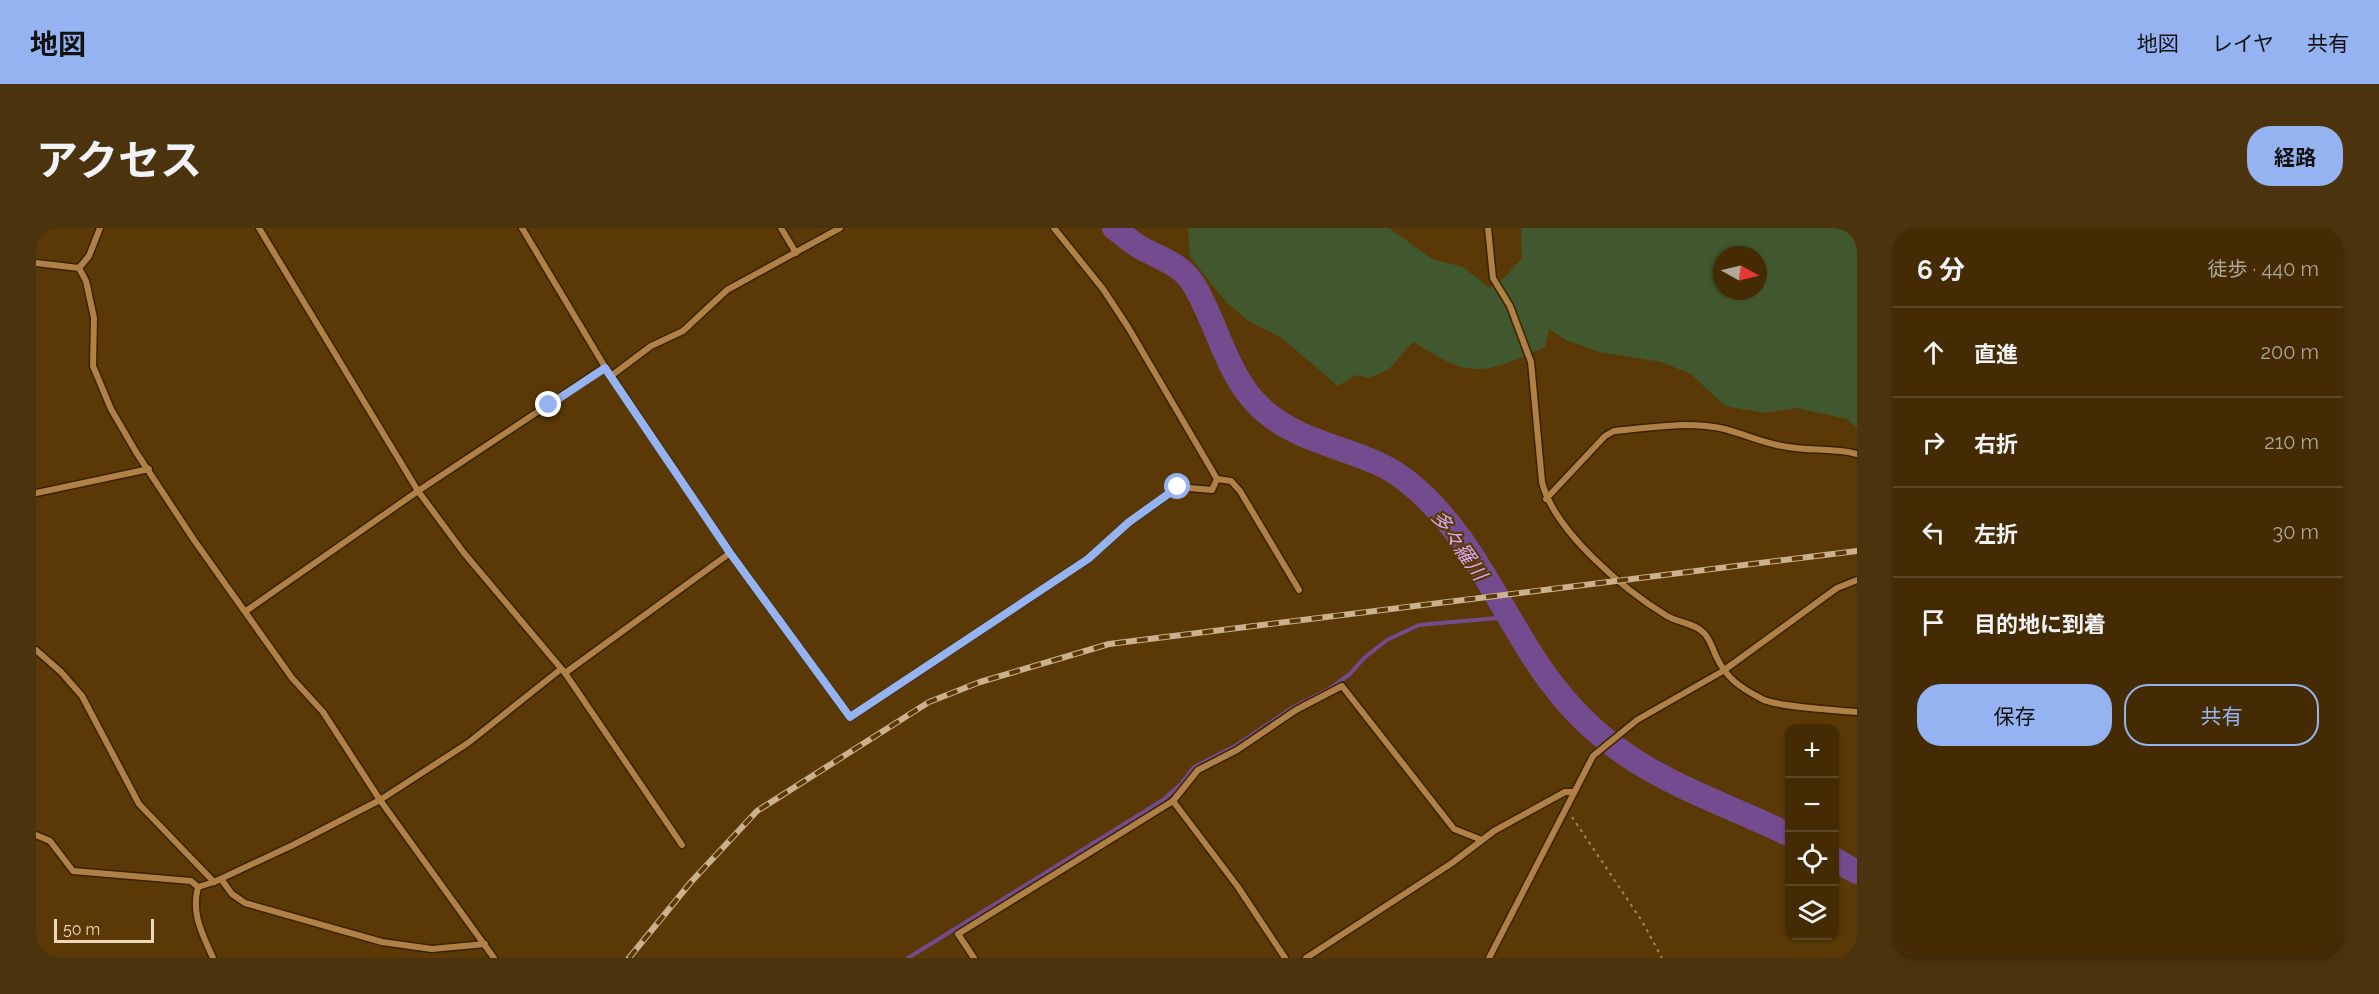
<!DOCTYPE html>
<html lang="ja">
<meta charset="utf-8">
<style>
:root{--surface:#442b04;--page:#4b330e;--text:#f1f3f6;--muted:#afa79a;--line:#5c4726;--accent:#95b2f1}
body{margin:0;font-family:Raleway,"Noto Sans JP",sans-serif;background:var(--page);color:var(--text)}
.controls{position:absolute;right:18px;bottom:18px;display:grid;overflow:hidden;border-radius:12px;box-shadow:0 2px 4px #0004}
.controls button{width:54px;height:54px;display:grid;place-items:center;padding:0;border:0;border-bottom:2px solid var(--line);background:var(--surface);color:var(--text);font:30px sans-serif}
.compass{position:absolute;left:1677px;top:18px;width:54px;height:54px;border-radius:50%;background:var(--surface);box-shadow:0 2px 4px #0004;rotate:98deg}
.scale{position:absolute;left:18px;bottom:15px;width:100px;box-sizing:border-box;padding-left:6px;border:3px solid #eed5b8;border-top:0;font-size:16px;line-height:21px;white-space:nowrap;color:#eed5b8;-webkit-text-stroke:4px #5a3906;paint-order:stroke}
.stop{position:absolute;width:18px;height:18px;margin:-14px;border:4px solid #95b2f1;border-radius:50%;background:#fff}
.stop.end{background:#95b2f1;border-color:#fff;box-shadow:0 2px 6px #0008}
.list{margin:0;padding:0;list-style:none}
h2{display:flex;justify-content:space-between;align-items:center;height:78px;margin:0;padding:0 24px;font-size:26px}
h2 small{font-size:20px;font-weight:400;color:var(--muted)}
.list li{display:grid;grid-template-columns:39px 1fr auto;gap:18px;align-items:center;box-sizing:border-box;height:90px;padding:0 24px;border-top:2px solid var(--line)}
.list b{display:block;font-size:22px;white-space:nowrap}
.list em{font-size:20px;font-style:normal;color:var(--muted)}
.actions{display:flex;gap:12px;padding:18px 24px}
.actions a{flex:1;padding:14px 0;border:2px solid var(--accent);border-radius:24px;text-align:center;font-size:21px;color:var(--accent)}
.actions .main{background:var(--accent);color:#111}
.icon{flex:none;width:33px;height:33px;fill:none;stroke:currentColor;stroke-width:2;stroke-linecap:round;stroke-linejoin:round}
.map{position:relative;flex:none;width:1821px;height:730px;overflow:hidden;border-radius:24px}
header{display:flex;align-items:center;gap:36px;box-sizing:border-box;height:84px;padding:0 30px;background:var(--accent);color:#111}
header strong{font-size:28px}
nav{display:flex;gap:33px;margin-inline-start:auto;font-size:21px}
.intro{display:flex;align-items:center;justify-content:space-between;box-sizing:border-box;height:144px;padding:0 36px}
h1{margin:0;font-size:42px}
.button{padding:15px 27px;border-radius:24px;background:var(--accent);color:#111;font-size:21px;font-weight:700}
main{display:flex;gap:36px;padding:0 36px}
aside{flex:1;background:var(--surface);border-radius:24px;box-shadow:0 2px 4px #0004}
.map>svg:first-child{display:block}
</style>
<header>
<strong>地図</strong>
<nav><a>地図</a><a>レイヤ</a><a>共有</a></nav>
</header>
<div class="intro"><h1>アクセス</h1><a class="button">経路</a></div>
<main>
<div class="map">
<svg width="1821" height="730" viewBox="0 0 1821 730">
<rect width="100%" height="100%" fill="#5a3906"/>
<!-- green -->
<path fill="#41572d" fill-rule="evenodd" d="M1152 0H1353L1396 31 1427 39 1453 60 1469 49 1486 30 1485 0H1821V200L1811 191 1760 180 1728 185 1689 178 1655 146 1625 134 1563 124 1530 112 1513 101 1509 119C1488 128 1464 141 1441 141 1419 142 1395 124 1377 114L1353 141 1333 150 1320 147 1302 158 1246 110 1214 94 1190 74 1154 29ZM1686 27H1722V63H1686Z"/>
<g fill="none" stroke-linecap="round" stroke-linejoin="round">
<!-- stream -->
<polyline stroke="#754b8f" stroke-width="4" points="872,730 1127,572 1145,556 1158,539 1199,518 1256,480 1293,461 1314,446 1328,430 1351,412 1383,397 1473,389"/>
<!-- river -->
<g stroke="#754b8f" stroke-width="24">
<path d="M1078 0C1088 7 1098 17 1109 22 1128 32 1146 37 1158 57 1182 97 1190 147 1225 180 1269 221 1330 219 1372 254 1440 308 1468 395 1520 461 1586 545 1662 563 1754 607"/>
<polyline points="1798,631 1821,644"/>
</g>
<!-- street casing -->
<g stroke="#392201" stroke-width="9">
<g id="street">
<polyline points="64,0 53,28 43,40 50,53 58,90 57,138 75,181 100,224 158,312 256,450 287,484 344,572 458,730"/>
<polyline points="223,0 382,263 428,325 529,445 646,617"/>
<polyline points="486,0 569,139 694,325 814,489 1052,331 1093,294 1142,259 1176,262 1181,251"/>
<polyline points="745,0 760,25"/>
<polyline points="1018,0 1067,61 1092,99 1181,251 1195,253 1204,263 1263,362"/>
<path d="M1452 0 1457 50 1474 78 1495 134 1506 254C1518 303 1588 362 1631 388 1643 395 1658 395 1668 405 1674 411 1677 422 1681 430 1691 451 1705 460 1726 471 1741 479 1801 482 1821 484"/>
<polyline points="0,35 43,40"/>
<polyline points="575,148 615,118 647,103 691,62 804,0"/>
<polyline points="0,265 113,241"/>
<path d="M1510 271 1569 208 1578 203C1612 200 1649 193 1684 200 1707 205 1728 216 1752 219 1774 223 1799 220 1821 226"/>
<polyline points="210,383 382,263 569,139"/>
<polyline points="0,422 25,444 46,468 103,576 178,654"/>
<polyline points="529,445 694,325"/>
<polyline points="1137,573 1202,659 1249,730"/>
<polyline points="0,607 14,613 37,643 155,653 162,659"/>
<polyline points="185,651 196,666 209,675 346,714 396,721 449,716"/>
<path d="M177 730C166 705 155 686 162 659L178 654 259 616 344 572 432 515 525 441"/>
<polyline points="938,730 922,706 1137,573 1162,542 1201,522 1260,482 1306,458 1418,601 1446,612"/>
<polyline points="1270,730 1416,635 1458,603 1529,564 1538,564"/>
<polyline points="1453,730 1557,528 1601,492 1687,443 1801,360 1821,352"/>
</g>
</g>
<!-- path -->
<g stroke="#a3865e" stroke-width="2" stroke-dasharray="3 4.5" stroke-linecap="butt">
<polyline points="1806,0 1817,4 1821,3"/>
<polyline points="1536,589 1606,693 1626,730"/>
</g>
<!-- street -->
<use href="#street" stroke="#b08146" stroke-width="6"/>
<!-- rail casing -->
<g stroke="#ccb18f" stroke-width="6">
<polyline id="rail" points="593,730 655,654 721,583 893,474 944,454 1073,416 1821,323"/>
</g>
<!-- rail -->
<use href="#rail" stroke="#5a3906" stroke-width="4" stroke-dasharray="11" stroke-linecap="butt"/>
</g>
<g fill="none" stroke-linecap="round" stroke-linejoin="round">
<!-- route -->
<polyline stroke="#95b2f1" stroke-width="8" points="513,177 569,140 694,325 814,489 1052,331 1093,294 1142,259"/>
</g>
<g text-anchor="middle" stroke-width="4.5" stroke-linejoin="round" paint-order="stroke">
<!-- water labels -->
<g font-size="20" font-style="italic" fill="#d6a8f5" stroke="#5a3906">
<text transform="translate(1423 317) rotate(55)" y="7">多々羅川</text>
</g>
</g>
</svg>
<div class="controls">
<button>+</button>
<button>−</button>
<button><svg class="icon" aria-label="locate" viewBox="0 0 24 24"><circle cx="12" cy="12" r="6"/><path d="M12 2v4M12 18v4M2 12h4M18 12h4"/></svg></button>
<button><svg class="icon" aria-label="layers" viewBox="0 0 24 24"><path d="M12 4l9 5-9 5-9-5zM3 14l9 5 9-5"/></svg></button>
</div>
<svg class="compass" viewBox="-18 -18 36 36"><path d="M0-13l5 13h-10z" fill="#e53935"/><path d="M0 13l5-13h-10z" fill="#afa79a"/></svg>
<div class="scale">50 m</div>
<div class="stop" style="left:1142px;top:259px"></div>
<div class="stop end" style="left:513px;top:177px"></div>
</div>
<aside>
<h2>6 分<small>徒歩 · 440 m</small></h2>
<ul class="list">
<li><svg class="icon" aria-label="ahead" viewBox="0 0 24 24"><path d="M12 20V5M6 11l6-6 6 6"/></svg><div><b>直進</b></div><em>200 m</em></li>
<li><svg class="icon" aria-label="right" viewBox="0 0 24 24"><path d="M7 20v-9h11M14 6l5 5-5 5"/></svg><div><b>右折</b></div><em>210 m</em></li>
<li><svg class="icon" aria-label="left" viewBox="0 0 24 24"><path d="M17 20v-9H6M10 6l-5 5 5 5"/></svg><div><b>左折</b></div><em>30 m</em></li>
<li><svg class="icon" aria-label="arrive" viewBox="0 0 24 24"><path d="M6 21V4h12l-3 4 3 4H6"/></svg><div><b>目的地に到着</b></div></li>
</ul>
<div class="actions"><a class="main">保存</a><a>共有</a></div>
</aside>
</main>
